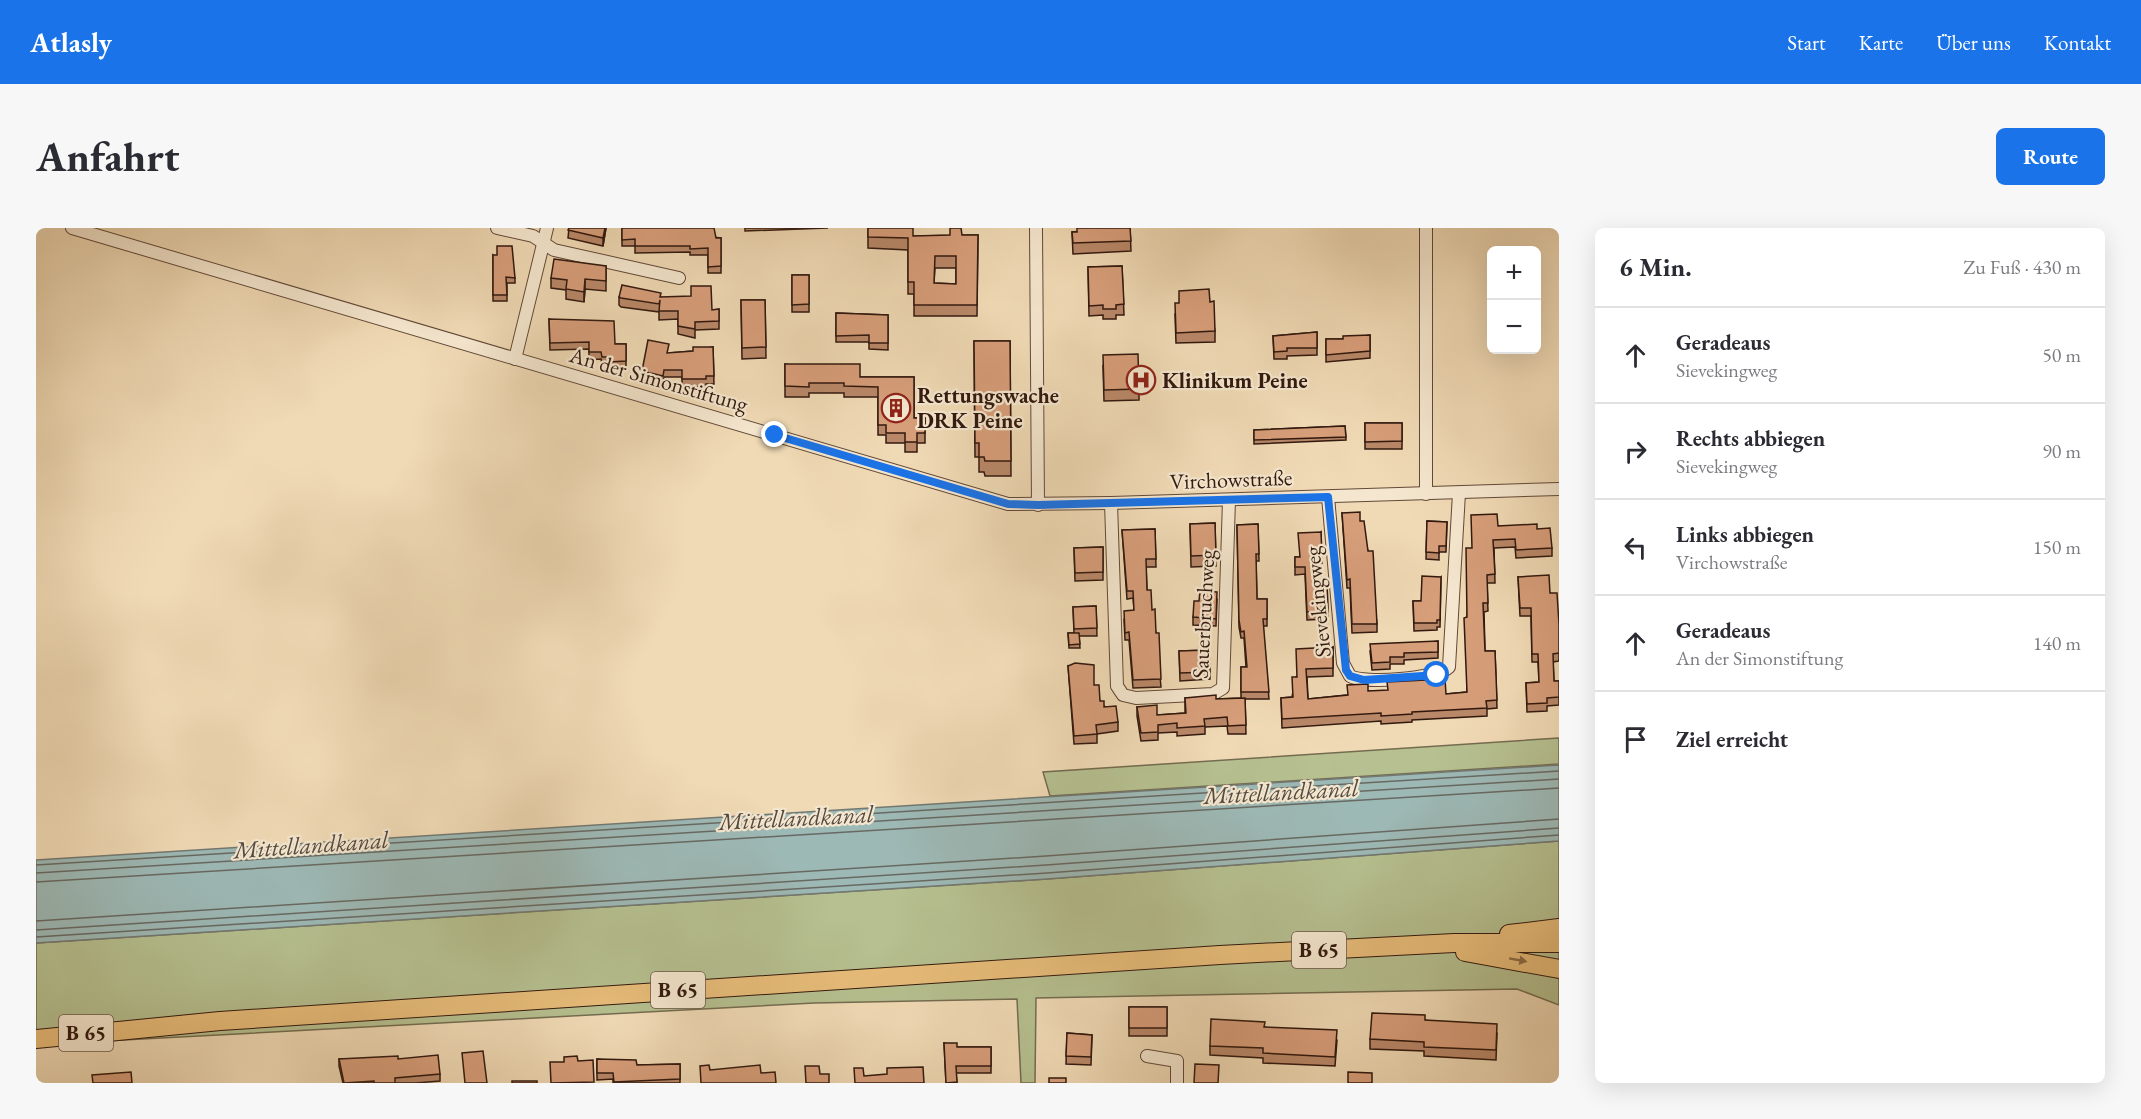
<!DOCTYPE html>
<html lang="de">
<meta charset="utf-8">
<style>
:root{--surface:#fff;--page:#f7f7f7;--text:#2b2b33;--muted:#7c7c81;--line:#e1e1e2;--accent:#1a73e8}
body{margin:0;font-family:"EB Garamond",serif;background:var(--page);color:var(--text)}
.controls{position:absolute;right:18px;top:18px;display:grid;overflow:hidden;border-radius:9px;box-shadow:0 6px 24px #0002}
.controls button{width:54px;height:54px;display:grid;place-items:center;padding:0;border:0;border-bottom:2px solid var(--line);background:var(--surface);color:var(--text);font:30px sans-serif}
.stop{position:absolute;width:18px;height:18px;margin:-14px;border:4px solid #1a73e8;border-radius:50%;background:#fff}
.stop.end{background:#1a73e8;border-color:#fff;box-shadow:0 2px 6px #0008}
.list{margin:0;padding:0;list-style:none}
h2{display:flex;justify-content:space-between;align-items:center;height:78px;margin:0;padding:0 24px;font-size:26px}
h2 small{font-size:20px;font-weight:400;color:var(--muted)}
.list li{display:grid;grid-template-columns:39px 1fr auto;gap:18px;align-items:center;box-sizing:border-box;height:96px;padding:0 24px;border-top:2px solid var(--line)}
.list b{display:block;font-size:22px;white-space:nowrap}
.list p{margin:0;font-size:20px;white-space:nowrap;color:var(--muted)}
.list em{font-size:20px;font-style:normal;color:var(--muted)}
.icon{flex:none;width:33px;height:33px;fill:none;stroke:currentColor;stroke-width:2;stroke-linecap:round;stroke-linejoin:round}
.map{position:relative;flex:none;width:1523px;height:855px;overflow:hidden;border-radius:9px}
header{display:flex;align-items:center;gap:36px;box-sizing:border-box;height:84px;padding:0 30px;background:var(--accent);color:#fff}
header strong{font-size:28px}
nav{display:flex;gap:33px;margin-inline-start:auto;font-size:21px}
.intro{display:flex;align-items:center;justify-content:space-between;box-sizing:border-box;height:144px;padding:0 36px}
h1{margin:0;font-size:42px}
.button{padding:15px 27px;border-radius:9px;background:var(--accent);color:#fff;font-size:21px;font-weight:700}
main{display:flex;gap:36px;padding:0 36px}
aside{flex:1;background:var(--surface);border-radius:9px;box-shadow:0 6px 24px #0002}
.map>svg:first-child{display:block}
</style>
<header>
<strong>Atlasly</strong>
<nav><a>Start</a><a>Karte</a><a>Über uns</a><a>Kontakt</a></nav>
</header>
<div class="intro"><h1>Anfahrt</h1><a class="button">Route</a></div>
<main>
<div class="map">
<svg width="1523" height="855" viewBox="0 0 1523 855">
<rect width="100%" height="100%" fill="#f0dab5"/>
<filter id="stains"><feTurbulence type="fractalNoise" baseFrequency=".00333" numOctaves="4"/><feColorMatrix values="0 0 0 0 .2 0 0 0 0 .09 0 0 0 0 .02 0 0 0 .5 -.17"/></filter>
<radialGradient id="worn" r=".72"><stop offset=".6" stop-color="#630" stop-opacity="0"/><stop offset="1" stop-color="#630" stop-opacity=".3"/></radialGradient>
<!-- green -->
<g fill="#b6c090" stroke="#746c50" stroke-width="1.5">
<polygon points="1523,510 1523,536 1014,568 1007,544"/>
<polygon points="1523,613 1523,777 1481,761 1000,770 999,855 985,855 981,771 778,775 50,814 47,796 0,804 0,715 1011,651"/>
</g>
<!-- water -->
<polygon fill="#9db9b6" stroke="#727973" stroke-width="1.5" points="1523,537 1523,613 1011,651 0,715 0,632"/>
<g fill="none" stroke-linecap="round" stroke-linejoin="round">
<!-- shore -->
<g stroke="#686962" stroke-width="1.5">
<polyline points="0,637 1523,543"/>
<polyline points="0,645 1523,551"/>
<polyline points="0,654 1523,560"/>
<polyline points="0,693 1010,628 1523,591"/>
<polyline points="0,702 1010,637 1523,600"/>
<polyline points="0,709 1011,645 1523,607"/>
</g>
<!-- minor casing -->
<g stroke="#624938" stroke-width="14">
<g id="minor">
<polyline points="36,0 972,276 1075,275 1523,261"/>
<polyline points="461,0 497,8 518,22 643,50"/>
<polyline points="1000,0 1002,277"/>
<polyline points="479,131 511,0"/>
<polyline points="1390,266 1390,0"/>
<path d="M1292 269 1307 435 1314 448C1328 456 1401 451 1413 439L1423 265"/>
<polyline points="1075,275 1081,458 1087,467 1100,470 1177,466 1187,460 1193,272"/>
<polyline points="1111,828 1141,833 1141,855"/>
</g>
</g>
<!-- primary casing -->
<g stroke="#32190f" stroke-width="20">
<g id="primary">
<polyline points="1473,706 1523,700"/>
<polyline points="1429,724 1523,741"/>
<polyline points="0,811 184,793 1184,727 1418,715 1523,715"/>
</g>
</g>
<!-- minor -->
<use href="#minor" stroke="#f5e7cf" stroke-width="12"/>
<!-- primary -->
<use href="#primary" stroke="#e8bd7a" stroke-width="18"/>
</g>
<!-- wall -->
<g fill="#b98869" stroke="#32190f" stroke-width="1.5" fill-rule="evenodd">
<polygon points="533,0 570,0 567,18 532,10"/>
<polygon points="586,0 685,10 685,45 672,45 672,27 654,27 654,24 599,25 599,18 586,18"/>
<polygon points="709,0 792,0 709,3"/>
<path d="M832 0 877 8 942 7 941 88H878V66H872V22L832 20ZM899 40H920V56L898 55Z"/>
<polygon points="1094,0 1095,23 1037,26 1036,4"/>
<polygon points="457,27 479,50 479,55 471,55 471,73 457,73"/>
<polygon points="570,38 570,63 549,61 548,74 530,71 530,62 515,60 515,50"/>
<polygon points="1086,38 1088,87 1080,87 1080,91 1067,91 1067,87 1053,88 1052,39"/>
<rect x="756" y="47" width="17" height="37"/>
<polygon points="583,69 625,69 676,82 683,81 683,101 659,102 659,110 642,106 642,91 623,92 623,84 585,79 583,77"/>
<polygon points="705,72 729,72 730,130 706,131"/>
<polygon points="1174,74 1179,103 1179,114 1140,115 1139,86"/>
<polygon points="800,85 852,87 852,122 833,121 833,114 800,114"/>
<polygon points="513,91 579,116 590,116 590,141 573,141 573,136 566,136 565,131 553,132 553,121 514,122"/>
<polygon points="1281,104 1281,127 1251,128 1251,131 1238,131 1237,108"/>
<polygon points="1334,107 1334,130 1290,134 1290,111 1307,111"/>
<polygon points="938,113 974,113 975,248 949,248 948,244 943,244 943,229 939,229"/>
<polygon points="677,119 678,156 670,156 670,159 646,159 646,149 628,149 627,155 606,151 606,143 633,125 657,123"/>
<polygon points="749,136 824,149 878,149 878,190 889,190 889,215 881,215 881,224 869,224 869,215 850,215 850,207 842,207 842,169 808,169 808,165 773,165 773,169 749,169"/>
<polygon points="1067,138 1103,161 1103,172 1068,173"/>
<rect x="1329" y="195" width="37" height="26"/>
<polygon points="1309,198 1310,212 1218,216 1218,202"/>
<polygon points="1306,285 1324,293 1332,323 1341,396 1341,404 1316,405 1314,360 1311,360"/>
<polygon points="1391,293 1411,294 1410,324 1403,324 1403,332 1390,331"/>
<polygon points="1179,295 1180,338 1155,339 1154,296"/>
<polygon points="1222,296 1223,333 1220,333 1221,371 1231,371 1231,398 1227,398 1233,471 1209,471 1210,506 1192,506 1191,498 1169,499 1169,506 1141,508 1141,504 1122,505 1122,512 1105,513 1101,488 1101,479 1121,487 1149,485 1149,470 1180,471 1205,470 1205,439 1210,439 1208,410 1205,410 1203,399 1201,297"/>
<polygon points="1462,298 1501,301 1516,320 1516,328 1480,330 1479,319 1458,320 1459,355 1451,355 1452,383 1448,384 1449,423 1459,423 1461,480 1451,481 1451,488 1376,492 1376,494 1345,496 1345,493 1246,500 1245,470 1256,469 1260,449 1297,419 1297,448 1271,449 1272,471 1311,467 1332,463 1410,466 1431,464 1431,389 1436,320"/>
<polygon points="1119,301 1120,339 1110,339 1111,362 1120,405 1125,459 1097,460 1093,412 1089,412 1088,391 1098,382 1097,370 1091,371 1086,302"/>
<polygon points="1285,304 1286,335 1279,336 1280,355 1291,354 1292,391 1271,392 1269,346 1259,347 1259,329 1263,329"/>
<polygon points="1067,319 1067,352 1039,353 1038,320"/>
<polygon points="1405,349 1404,399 1401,399 1401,402 1378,403 1377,373 1385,373"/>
<polygon points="1482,349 1514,365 1523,396 1523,433 1517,434 1518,453 1523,453 1523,477 1511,478 1511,483 1491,484 1490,455 1503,454 1502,434 1496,434 1495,388 1484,388"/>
<polygon points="1181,371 1180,398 1157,397 1157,389 1163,373"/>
<polygon points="1060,378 1061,408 1043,408 1044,420 1033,420 1032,405 1038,405 1037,379"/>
<polygon points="1402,413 1402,430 1368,432 1368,436 1354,436 1354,441 1336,442 1334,423"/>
<polygon points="1173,422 1174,451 1144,453 1143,423"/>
<polygon points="1032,438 1058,457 1064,473 1082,494 1082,503 1061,506 1061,515 1038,516"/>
<rect x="1093" y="779" width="38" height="29"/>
<polygon points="1389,792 1461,805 1460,832 1388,828 1388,823 1334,821 1334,811"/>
<polygon points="1229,799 1301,812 1299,838 1227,835 1227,830 1174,827 1174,818"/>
<polygon points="1031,805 1056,807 1055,837 1030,836"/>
<polygon points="908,815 921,819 955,819 955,845 920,845 921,855 910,855"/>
<polygon points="303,831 362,831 404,846 404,853 380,855 307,855 303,838"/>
<polygon points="561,831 601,837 644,836 644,855 577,855 577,851 561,852"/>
</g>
<!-- shaded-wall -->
<g fill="#966f55" stroke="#32190f" stroke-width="1.5">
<polygon points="569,0 570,0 567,18 567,10"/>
<polygon points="549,51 549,61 548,74 548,64"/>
</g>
<!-- building -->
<g fill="#d79e7a" stroke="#32190f" stroke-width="1.5" fill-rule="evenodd">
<polygon points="533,0 569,0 567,10 532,2"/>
<polygon points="586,0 678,0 680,10 685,10 685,38 672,39 672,20 654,21 654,18 599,18 599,11 586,12"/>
<path d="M832 0H877V8L914 7V0H925L926 7H942L941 77H878V54H872V10L832 9ZM899 28H920V56L898 55Z"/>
<polygon points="1041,0 1094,0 1095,13 1037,15 1036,4 1041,4"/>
<polygon points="461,18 476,18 479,50 470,49 471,67 457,67 457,27 461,27"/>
<polygon points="518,31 570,38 570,53 549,51 548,64 530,61 531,52 515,50"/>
<polygon points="1086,38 1088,76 1080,77 1080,81 1067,81 1067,77 1053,78 1052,39"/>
<polygon points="756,47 773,47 773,76 756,77"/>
<polygon points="586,57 625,65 624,69 655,68 655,58 675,58 676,82 683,81 683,93 659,94 659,101 642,98 642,83 623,83 624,72 623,76 585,70 583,69"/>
<polygon points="1173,61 1174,74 1178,73 1179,103 1140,105 1139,75 1143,75 1143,63"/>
<polygon points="705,72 729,72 730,119 706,120"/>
<polygon points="800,85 852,87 852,115 833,115 833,107 800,108"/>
<polygon points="513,91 578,93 579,116 590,116 590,133 573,134 573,129 566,129 565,124 553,124 553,114 514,115"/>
<polygon points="1281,104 1281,120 1251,120 1251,123 1238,124 1237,108"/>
<polygon points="1334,107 1334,123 1290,127 1290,111 1307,111 1307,108"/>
<polygon points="612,112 633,116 631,125 657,123 657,119 677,119 678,148 670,148 670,151 646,151 646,142 628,142 627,148 606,143"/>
<polygon points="938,113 974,113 975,233 949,233 948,229 943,229 943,215 939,215"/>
<polygon points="1102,126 1103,161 1068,162 1067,127"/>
<polygon points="749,136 824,136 824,149 878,149 878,190 889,190 889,205 881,205 881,214 869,214 869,205 850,205 850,197 842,197 842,159 808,158 808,155 773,155 773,159 749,158"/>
<polygon points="1329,195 1366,195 1366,213 1329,214"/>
<polygon points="1309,198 1310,209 1218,212 1218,202"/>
<polygon points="1324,284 1324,293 1328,293 1332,323 1337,323 1341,396 1316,396 1314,351 1311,352 1306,285"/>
<polygon points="1461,286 1462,298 1501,296 1501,301 1514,300 1516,320 1480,322 1479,311 1457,312 1459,346 1451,347 1452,375 1447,375 1449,423 1459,423 1461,472 1450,473 1451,480 1376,484 1376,486 1345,488 1345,485 1246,491 1245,470 1257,469 1256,449 1261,449 1260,421 1297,419 1297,440 1270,441 1272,471 1312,467 1311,457 1332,456 1332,463 1352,462 1351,454 1390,452 1409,451 1410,466 1431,464 1428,390 1431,389 1430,320 1436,320 1435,287"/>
<polygon points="1391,293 1411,294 1410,318 1403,318 1403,325 1390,324"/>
<polygon points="1179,295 1180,327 1155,328 1154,296"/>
<polygon points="1222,296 1223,326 1220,326 1221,371 1231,371 1231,391 1227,391 1233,464 1205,464 1205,439 1211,439 1208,403 1205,404 1203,392 1201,297"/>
<polygon points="1119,301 1120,331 1110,331 1111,362 1115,362 1116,382 1119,381 1120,405 1123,405 1125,451 1097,452 1093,404 1089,405 1088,383 1098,382 1097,363 1091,363 1086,302"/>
<polygon points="1285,304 1286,328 1278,328 1280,355 1291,354 1292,384 1271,384 1269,339 1259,339 1259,329 1264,329 1262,305"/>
<polygon points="1067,319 1067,344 1039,345 1038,320"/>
<polygon points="1513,347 1514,365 1521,365 1523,396 1523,425 1517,426 1518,453 1523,453 1523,469 1511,470 1511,475 1491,476 1490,455 1503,454 1502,426 1496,426 1495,380 1484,380 1482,349"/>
<polygon points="1386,348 1405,349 1404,392 1401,392 1401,395 1378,395 1377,373 1385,373"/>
<polygon points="1164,363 1181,364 1180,391 1157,389 1158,373 1163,373"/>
<polygon points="1060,378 1061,400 1038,401 1037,379"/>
<polygon points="1032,405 1043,405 1044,416 1033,417"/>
<polygon points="1402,413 1402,424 1368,425 1368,429 1354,429 1354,434 1336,435 1334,416"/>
<polygon points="1173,422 1174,444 1144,445 1143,423"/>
<polygon points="1039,435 1058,437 1058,457 1063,457 1064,473 1068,473 1068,479 1080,478 1082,494 1060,497 1061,506 1038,508 1032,438"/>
<polygon points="1180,467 1180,471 1209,470 1210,497 1192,498 1191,489 1168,491 1169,498 1141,500 1141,495 1122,497 1122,504 1105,505 1101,479 1121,477 1121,487 1150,485 1149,470"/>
<rect x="1093" y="779" width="38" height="21"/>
<polygon points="1336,785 1389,787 1389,792 1461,796 1460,822 1388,819 1388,814 1334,811"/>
<polygon points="1175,791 1229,794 1228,799 1301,802 1299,829 1227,825 1227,820 1174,818"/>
<polygon points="1031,805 1056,807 1055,829 1030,828"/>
<polygon points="908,815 921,815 921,819 955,819 955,838 920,838 921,854 910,855"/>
<polygon points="447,823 451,855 429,855 426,825"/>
<polygon points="402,827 404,846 359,850 359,855 338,855 338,853 308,855 303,831 362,828 362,831"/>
<polygon points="541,828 542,833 557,832 558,854 515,855 514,834 528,834 528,829"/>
<polygon points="561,831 600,832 601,837 644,836 644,851 578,854 577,845 561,845"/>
<polygon points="1159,836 1183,837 1182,855 1158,855"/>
<polygon points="673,837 674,842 724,837 725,845 739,844 740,855 665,855 664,838"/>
<polygon points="769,838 783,838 784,846 793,846 793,855 770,855"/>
<polygon points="887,839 888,855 819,855 818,840 827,840 828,848 851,846 851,840"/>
<polygon points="95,844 96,855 57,855 56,847"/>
<polygon points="1312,844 1336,845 1336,855 1312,855"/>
<rect x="1013" y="850" width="17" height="5"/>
<rect x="476" y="853" width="25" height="2"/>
</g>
<!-- one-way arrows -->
<defs><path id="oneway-solid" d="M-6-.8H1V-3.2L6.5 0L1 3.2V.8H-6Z" transform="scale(1.5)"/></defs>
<use fill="#8d6b44" href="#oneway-solid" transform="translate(1482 732) rotate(10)"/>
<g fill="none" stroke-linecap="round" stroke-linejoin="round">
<!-- route -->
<polyline stroke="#1a73e8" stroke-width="8" points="739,207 972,276 1002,277 1292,269 1310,442 1314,448 1328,452 1401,447"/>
</g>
<!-- icons -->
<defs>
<g id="hospital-ring" transform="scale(1.5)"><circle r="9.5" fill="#f5e7cf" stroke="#8f2418" stroke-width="1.5"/><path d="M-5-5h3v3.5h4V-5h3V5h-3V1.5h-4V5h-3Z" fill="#8f2418"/></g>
<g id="building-ring" transform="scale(1.5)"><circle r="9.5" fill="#f5e7cf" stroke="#8f2418" stroke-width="1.5"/><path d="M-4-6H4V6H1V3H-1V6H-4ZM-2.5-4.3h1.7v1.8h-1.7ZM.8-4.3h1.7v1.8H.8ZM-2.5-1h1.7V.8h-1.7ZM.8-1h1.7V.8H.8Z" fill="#8f2418"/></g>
</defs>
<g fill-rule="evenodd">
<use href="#hospital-ring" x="1105" y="152"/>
<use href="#building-ring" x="860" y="180"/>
</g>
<g text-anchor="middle" stroke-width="4.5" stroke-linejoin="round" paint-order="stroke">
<!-- shield labels -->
<g fill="#f5e7cf" stroke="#6c5749" stroke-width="1.5">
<rect x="1256" y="704" width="54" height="36" rx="4.5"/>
<rect x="615" y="744" width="54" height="36" rx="4.5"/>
<rect x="23" y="787" width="54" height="36" rx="4.5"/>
</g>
<g font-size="21" font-weight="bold" fill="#32190f">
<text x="1283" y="729">B 65</text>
<text x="642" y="769">B 65</text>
<text x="50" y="812">B 65</text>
</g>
<!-- street labels -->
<g font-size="22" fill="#32190f" stroke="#f5e7cf">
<text transform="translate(623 151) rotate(16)" y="8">An der Simonstiftung</text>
<text transform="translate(1195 251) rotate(-2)" y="8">Virchowstraße</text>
<text transform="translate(1281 374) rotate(-96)" y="8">Sievekingweg</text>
<text transform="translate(1167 386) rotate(-87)" y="8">Sauerbruchweg</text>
</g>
<!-- poi labels -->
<g font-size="22" font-weight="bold" fill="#32190f" stroke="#f5e7cf" text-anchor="start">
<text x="1126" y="160">Klinikum Peine</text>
<text x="881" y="175">Rettungswache<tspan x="881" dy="25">DRK Peine</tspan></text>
</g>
<!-- water labels -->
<g font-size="24" font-style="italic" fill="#524941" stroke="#f5e7cf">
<text transform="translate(1245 564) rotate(-3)" y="8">Mittellandkanal</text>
<text transform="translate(760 590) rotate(-3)" y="8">Mittellandkanal</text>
<text transform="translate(275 617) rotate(-4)" y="8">Mittellandkanal</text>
</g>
</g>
<rect width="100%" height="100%" filter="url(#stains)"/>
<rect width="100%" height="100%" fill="url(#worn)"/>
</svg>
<div class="controls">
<button>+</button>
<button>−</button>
</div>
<div class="stop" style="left:1401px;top:447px"></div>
<div class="stop end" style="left:739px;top:207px"></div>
</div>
<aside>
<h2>6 Min.<small>Zu Fuß · 430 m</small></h2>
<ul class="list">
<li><svg class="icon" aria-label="ahead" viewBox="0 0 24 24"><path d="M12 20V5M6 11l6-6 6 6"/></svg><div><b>Geradeaus</b><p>Sievekingweg</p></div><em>50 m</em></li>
<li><svg class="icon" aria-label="right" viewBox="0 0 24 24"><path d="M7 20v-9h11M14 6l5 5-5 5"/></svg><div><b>Rechts abbiegen</b><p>Sievekingweg</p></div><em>90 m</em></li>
<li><svg class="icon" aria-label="left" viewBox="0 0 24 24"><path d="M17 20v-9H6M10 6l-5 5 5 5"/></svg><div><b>Links abbiegen</b><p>Virchowstraße</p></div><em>150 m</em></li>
<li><svg class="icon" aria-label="ahead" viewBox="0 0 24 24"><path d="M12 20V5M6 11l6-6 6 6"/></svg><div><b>Geradeaus</b><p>An der Simonstiftung</p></div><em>140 m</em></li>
<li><svg class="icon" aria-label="arrive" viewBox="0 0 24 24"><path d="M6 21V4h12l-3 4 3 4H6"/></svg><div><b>Ziel erreicht</b></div></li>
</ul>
</aside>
</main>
